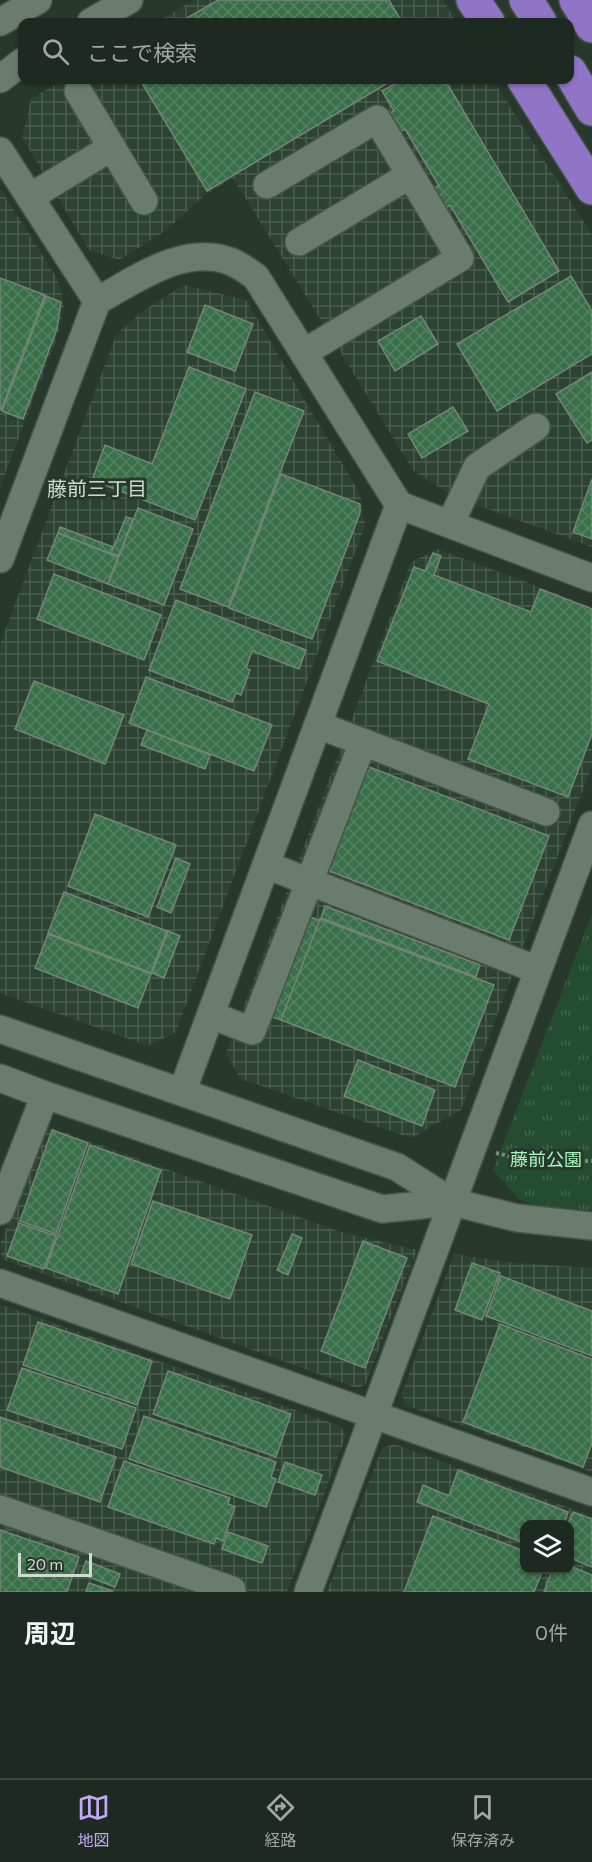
<!DOCTYPE html>
<html lang="ja">
<meta charset="utf-8">
<style>
:root{--surface:#1e2a21;--page:#26322a;--text:#f1f3f6;--muted:#a1a7a5;--line:#3c463f;--accent:#c0a8f4}
body{margin:0;font-family:Commissioner,"Noto Sans JP",sans-serif;background:var(--page);color:var(--text)}
.controls{position:absolute;right:18px;bottom:18px;display:grid;overflow:hidden;border-radius:12px;box-shadow:0 2px 4px #0004}
.controls button{width:54px;height:54px;display:grid;place-items:center;padding:0;border:0;border-bottom:2px solid var(--line);background:var(--surface);color:var(--text);font:30px sans-serif}
.scale{position:absolute;left:18px;bottom:15px;width:74px;box-sizing:border-box;padding-left:6px;border:3px solid #d0dad2;border-top:0;font-size:16px;line-height:21px;white-space:nowrap;color:#d0dad2;-webkit-text-stroke:4px #28382c;paint-order:stroke}
.list{margin:0;padding:0;list-style:none}
h2{display:flex;justify-content:space-between;align-items:center;height:78px;margin:0;padding:0 24px;font-size:26px}
h2 small{font-size:20px;font-weight:400;color:var(--muted)}
.icon{flex:none;width:33px;height:33px;fill:none;stroke:currentColor;stroke-width:2;stroke-linecap:round;stroke-linejoin:round}
.map{position:relative;flex:none;width:592px;height:1592px;overflow:hidden}
.search{position:absolute;background:var(--surface);box-shadow:0 2px 4px #0004;left:18px;right:18px;top:18px;height:66px;display:flex;align-items:center;gap:15px;box-sizing:border-box;padding:0 21px;border-radius:12px;color:var(--muted);font-size:22px}
.sheet{height:186px;background:var(--surface)}
nav{display:flex;justify-content:space-around;align-items:center;box-sizing:border-box;height:84px;border-top:2px solid var(--line);background:var(--surface);font-size:16px;color:var(--muted)}
nav a{display:grid;justify-items:center;gap:3px}
nav .on{color:var(--accent)}
.map>svg:first-child{display:block}
</style>
<div class="map">
<svg width="592" height="1592" viewBox="0 0 592 1592">
<defs>
<pattern id="industrial-grid" width="8" height="8" patternUnits="userSpaceOnUse" patternTransform="scale(1.5)"><rect width="8" height="8" fill="#2c4232"/><path d="M0 4h8M4 0v8" fill="none" stroke="#4a5d4f"/></pattern>
<pattern id="park-tufts" width="24" height="20" patternUnits="userSpaceOnUse" patternTransform="scale(1.5)"><rect width="24" height="20" fill="#234c30"/><path d="M3 7l-1-3M5 7V3M7 7l1-3M15 17l-1-3M17 17v-4M19 17l1-3" fill="none" stroke="#42654d"/></pattern>
<pattern id="building-cross-hatch" width="8" height="8" patternUnits="userSpaceOnUse" patternTransform="scale(1.5)"><rect width="8" height="8" fill="#396f49"/><path d="M0 0l8 8M0 8l8-8" fill="none" stroke="#558362"/></pattern>
</defs>
<rect width="100%" height="100%" fill="#28382c"/>
<!-- industrial -->
<g fill="url(#industrial-grid)" fill-rule="evenodd">
<polygon points="194,0 443,0 457,22 157,22"/>
<polygon points="63,80 493,80 592,235 592,547 452,496 413,470 233,178 205,195 165,231 119,260 89,250 22,137 31,99"/>
<polygon points="0,188 55,275 61,290 64,308 58,335 0,487"/>
<polygon points="184,285 246,300 360,494 365,526 176,1032 148,1046 0,993 0,644 116,335 144,310"/>
<polygon points="438,549 592,607 592,766 461,1110 411,1138 241,1079 226,1053 411,562"/>
<polygon points="47,1126 341,1232 417,1250 365,1385 357,1388 2,1259 0,1244"/>
<polygon points="454,1254 515,1263 592,1268 592,1472 405,1405 402,1393"/>
<polygon points="0,1304 340,1426 346,1436 287,1592 0,1592"/>
<path d="M394 1444 592 1516V1592H327L382 1448ZM524 1524H570V1570H524Z"/>
</g>
<!-- park -->
<polygon fill="url(#park-tufts)" points="592,914 592,1210 538,1208 518,1198 493,1170"/>
<!-- building -->
<g fill="url(#building-cross-hatch)" stroke="#738577" stroke-width="1.5">
<polygon points="218,0 389,0 402,22 180,22"/>
<polygon points="140,80 393,80 207,191"/>
<polygon points="401,80 445,80 559,271 508,302 450,205 446,208 434,189 439,186 405,129 399,132 388,114 394,111 382,91"/>
<polygon points="571,276 592,311 592,354 497,411 457,344"/>
<polygon points="0,278 45,295 1,410 0,409"/>
<polygon points="46,296 61,302 57,329 23,419 2,411"/>
<polygon points="205,305 253,324 235,371 187,352"/>
<polygon points="421,316 438,344 395,371 378,341"/>
<polygon points="189,367 246,389 195,520 92,480 105,445 152,464"/>
<polygon points="592,372 592,440 587,443 556,394"/>
<polygon points="255,392 304,411 228,607 180,589"/>
<polygon points="453,407 468,431 422,458 408,434"/>
<polygon points="281,474 360,504 360,513 312,639 229,608"/>
<polygon points="592,479 592,539 573,532"/>
<polygon points="138,508 193,529 164,605 108,584"/>
<polygon points="126,517 133,519 119,556 111,553"/>
<polygon points="60,527 113,547 111,554 58,533"/>
<polygon points="58,533 118,557 108,584 47,560"/>
<polygon points="433,553 441,556 434,575 531,612 540,589 592,609 592,734 568,797 468,759 489,704 377,661 414,567 425,571"/>
<polygon points="54,574 161,615 144,660 37,619"/>
<polygon points="176,600 306,650 299,669 252,651 246,668 250,670 241,695 236,693 232,702 149,670"/>
<polygon points="146,677 272,725 254,771 129,723"/>
<polygon points="34,681 124,715 105,764 15,729"/>
<polygon points="147,730 210,755 205,769 141,745"/>
<polygon points="364,765 549,836 509,940 324,869"/>
<polygon points="95,814 176,845 148,917 68,886"/>
<polygon points="176,858 190,864 171,913 157,907"/>
<polygon points="64,892 167,931 151,973 48,933"/>
<polygon points="325,906 480,965 476,977 321,918"/>
<polygon points="302,914 320,921 281,1020 264,1014"/>
<polygon points="320,919 494,985 455,1087 281,1020"/>
<polygon points="168,931 180,936 164,978 152,973"/>
<polygon points="48,934 151,974 138,1008 35,968"/>
<polygon points="358,1060 435,1090 422,1126 344,1096"/>
<polygon points="52,1130 88,1143 56,1234 20,1221"/>
<polygon points="90,1145 161,1170 118,1294 46,1268"/>
<polygon points="153,1201 252,1235 230,1299 131,1264"/>
<polygon points="19,1223 56,1236 44,1269 7,1256"/>
<polygon points="292,1234 302,1238 288,1275 277,1270"/>
<polygon points="363,1241 407,1258 365,1368 321,1351"/>
<polygon points="472,1263 500,1273 482,1320 455,1310"/>
<polygon points="501,1276 592,1311 592,1356 486,1316"/>
<polygon points="38,1322 152,1361 137,1405 23,1365"/>
<polygon points="500,1324 592,1359 592,1443 583,1467 463,1422"/>
<polygon points="22,1368 136,1408 122,1449 7,1410"/>
<polygon points="168,1371 291,1414 276,1457 153,1414"/>
<polygon points="144,1416 276,1462 271,1477 276,1479 266,1507 129,1459"/>
<polygon points="0,1417 116,1457 100,1502 0,1467"/>
<polygon points="124,1461 230,1498 228,1504 235,1507 223,1541 216,1538 214,1544 108,1507"/>
<polygon points="285,1462 322,1475 315,1495 278,1482"/>
<polygon points="458,1470 568,1512 564,1524 524,1524 524,1543 417,1502 423,1485 449,1496"/>
<polygon points="573,1512 592,1519 592,1567 570,1558 570,1524 568,1524"/>
<polygon points="433,1516 524,1551 524,1570 543,1570 534,1592 404,1592"/>
<polygon points="0,1530 79,1557 67,1592 0,1592"/>
<polygon points="228,1532 268,1546 262,1563 222,1549"/>
<polygon points="86,1561 120,1574 115,1587 81,1574"/>
<polygon points="570,1566 592,1575 592,1592 544,1592 552,1570 570,1570"/>
<polygon points="89,1583 113,1591 86,1592"/>
</g>
<g fill="none" stroke-linecap="round" stroke-linejoin="round">
<!-- minor casing -->
<g stroke="#465349" stroke-width="30">
<g id="minor">
<polyline points="0,22 38,0"/>
<polyline points="91,22 129,0"/>
<polyline points="0,79 22,62"/>
<polyline points="78,91 144,201"/>
<polyline points="0,151 97,301"/>
<polyline points="267,185 377,119 460,258 305,352"/>
<polyline points="30,197 112,147"/>
<polyline points="299,242 410,175"/>
<polyline points="450,524 477,467 536,427"/>
<path d="M0 559 97 301C137 279 185 243 232 262 241 266 249 272 256 277L399 505 592 578"/>
<polyline points="318,725 546,812"/>
<polyline points="266,865 538,970"/>
<polyline points="211,1015 252,1031 363,742"/>
<polyline points="0,1029 397,1167 452,1202 517,1218 592,1226"/>
<polyline points="0,1078 45,1095 382,1209 452,1202"/>
<polyline points="182,1092 399,505"/>
<polyline points="0,1211 45,1095"/>
<polyline points="0,1283 592,1492"/>
<polyline points="0,1509 232,1590"/>
<polyline points="308,1592 592,825"/>
</g>
</g>
<!-- highway casing -->
<g stroke="#465349" stroke-width="36">
<g id="highway">
<polyline points="473,0 488,22"/>
<polyline points="526,0 540,22"/>
<polyline points="576,0 592,26"/>
<polyline points="570,72 592,109"/>
<polyline points="524,80 592,188"/>
</g>
</g>
<!-- path -->
<polyline stroke="#7e8b81" stroke-width="4" stroke-dasharray="3 3" stroke-linecap="butt" points="496,1153 525,1160 592,1161"/>
<!-- minor -->
<use href="#minor" stroke="#6a7c6e" stroke-width="27"/>
<!-- highway -->
<use href="#highway" stroke="#9075c6" stroke-width="33"/>
</g>
<g text-anchor="middle" stroke-width="6" stroke-linejoin="round" paint-order="stroke">
<!-- park labels -->
<g font-size="18" fill="#a7f7bc" stroke="#28382c">
<text x="546" y="1166">藤前公園</text>
</g>
<!-- neighbourhood labels -->
<g font-size="20" fill="#c8dccc" stroke="#28382c">
<text x="97" y="496">藤前三丁目</text>
</g>
</g>
</svg>
<div class="controls">
<button><svg class="icon" aria-label="layers" viewBox="0 0 24 24"><path d="M12 4l9 5-9 5-9-5zM3 14l9 5 9-5"/></svg></button>
</div>
<div class="scale">20 m</div>
<div class="search"><svg class="icon" aria-label="search" viewBox="0 0 24 24"><circle cx="10" cy="10" r="6"/><path d="M15 15l6 6"/></svg>ここで検索</div>
</div>
<section class="sheet">
<h2>周辺<small>0件</small></h2>
<ul class="list">
</ul>
</section>
<nav>
<a class="on"><svg class="icon" aria-label="map" viewBox="0 0 24 24"><path d="M3 6l6-2 6 2 6-2v14l-6 2-6-2-6 2zM9 4v14M15 6v14"/></svg>地図</a>
<a><svg class="icon" aria-label="directions" viewBox="0 0 24 24"><path d="M12 3l9 9-9 9-9-9zM9 14v-3h6M13 9l2 2-2 2"/></svg>経路</a>
<a><svg class="icon" aria-label="saved" viewBox="0 0 24 24"><path d="M7 4h10v16l-5-4-5 4z"/></svg>保存済み</a>
</nav>
